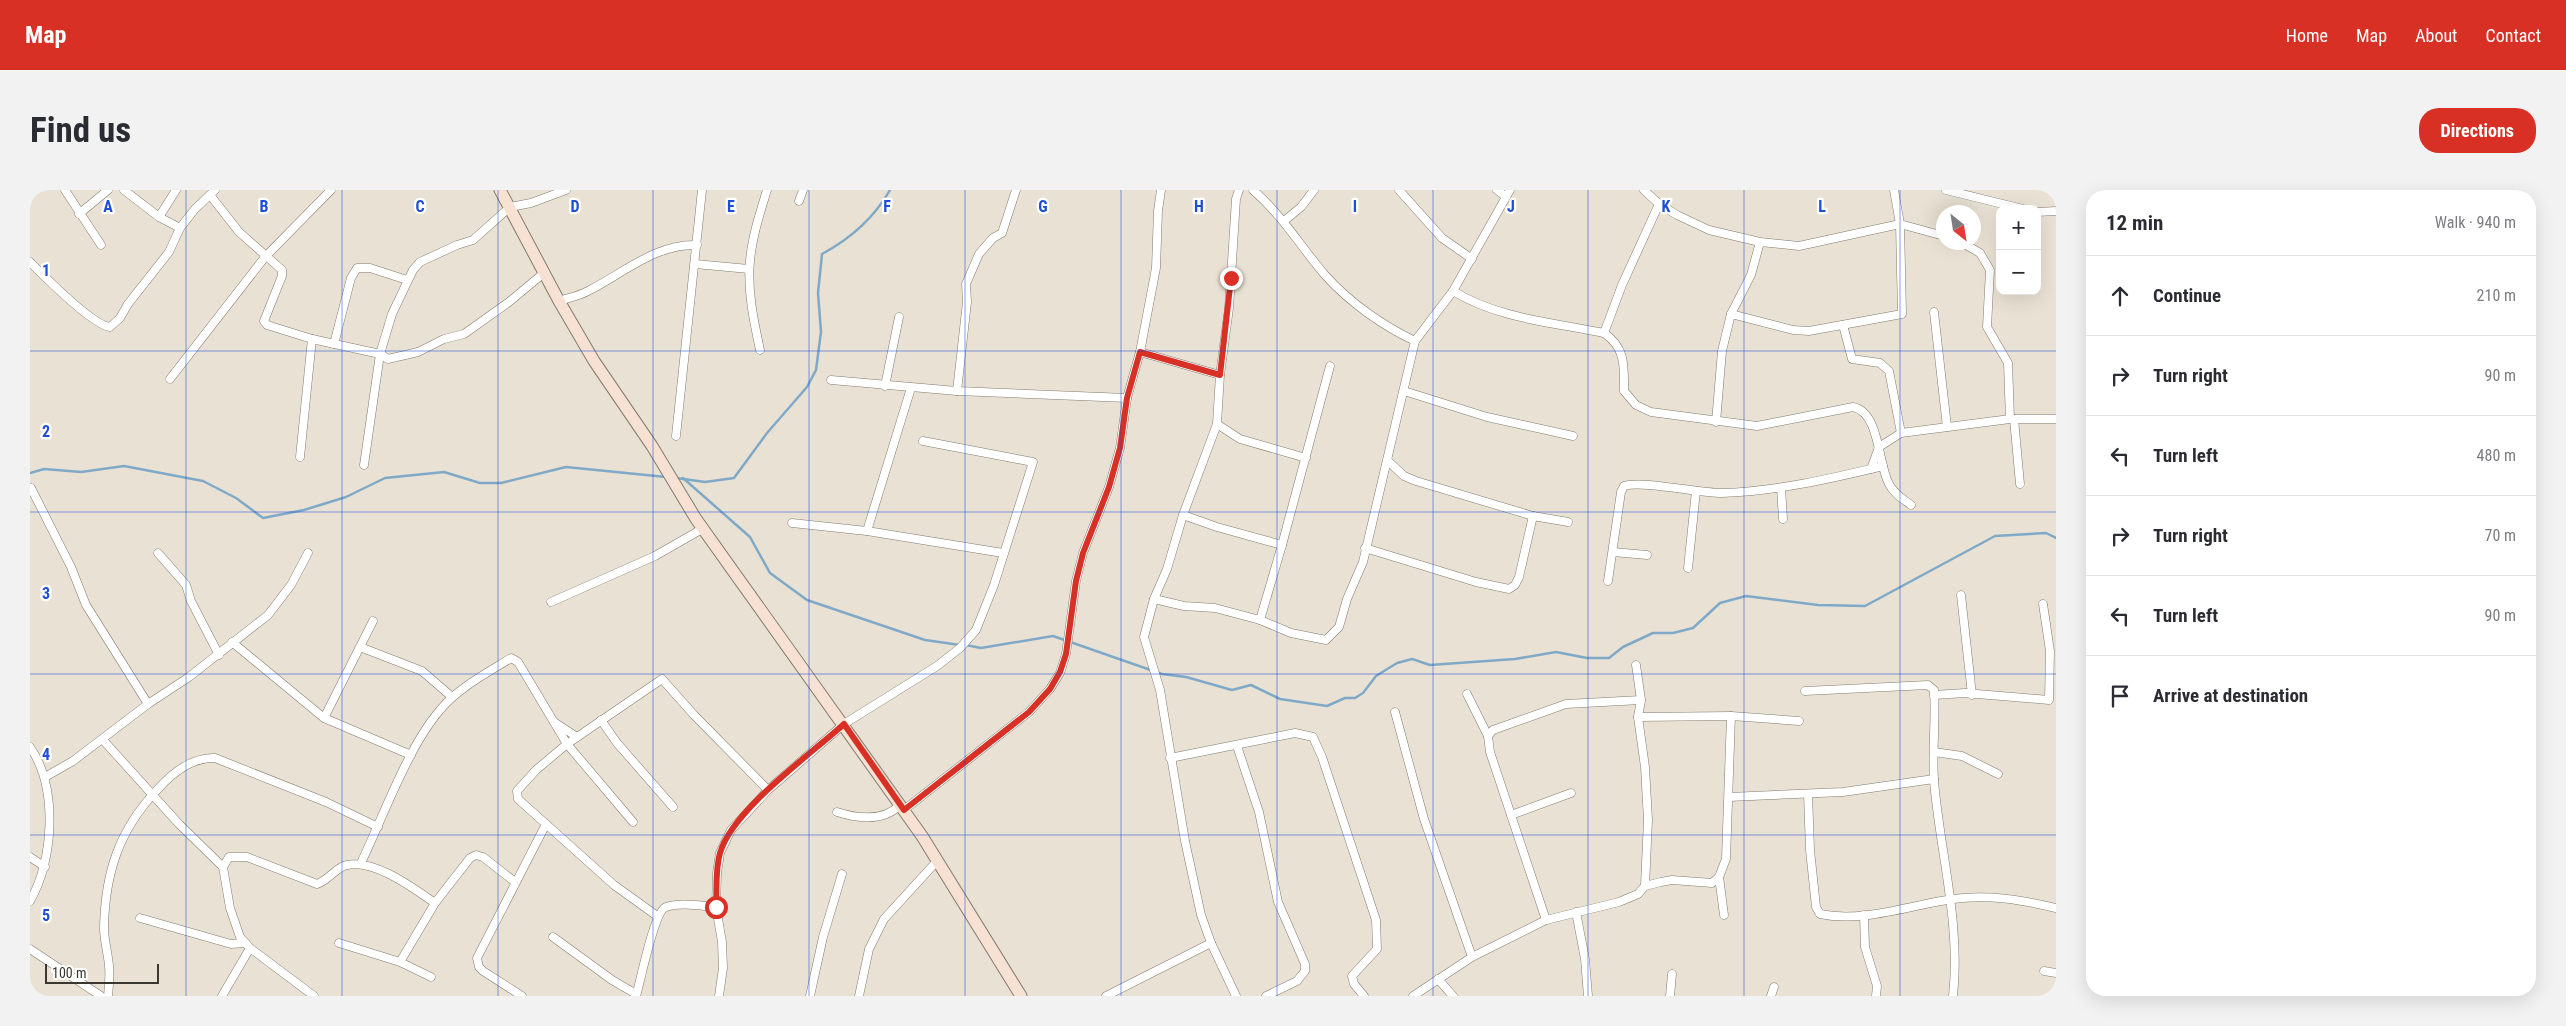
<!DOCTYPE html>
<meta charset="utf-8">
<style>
:root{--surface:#fff;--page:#f2f2f3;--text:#2b2b33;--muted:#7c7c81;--line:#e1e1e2;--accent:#d93025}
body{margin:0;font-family:"Roboto Condensed",sans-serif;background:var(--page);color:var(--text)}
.controls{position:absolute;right:15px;top:15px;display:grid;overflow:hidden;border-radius:10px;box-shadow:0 5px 20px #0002}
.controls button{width:45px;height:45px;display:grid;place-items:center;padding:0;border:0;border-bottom:1px solid var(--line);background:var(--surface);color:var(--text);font:25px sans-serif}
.compass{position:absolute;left:1906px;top:15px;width:45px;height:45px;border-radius:50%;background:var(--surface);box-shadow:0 5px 20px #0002;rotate:150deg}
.scale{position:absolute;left:15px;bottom:12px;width:114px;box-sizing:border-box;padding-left:5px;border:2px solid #3a3731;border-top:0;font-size:14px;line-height:18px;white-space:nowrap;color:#3a3731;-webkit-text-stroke:4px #fff;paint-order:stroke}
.stop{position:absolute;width:15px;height:15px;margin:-11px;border:4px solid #d93025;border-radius:50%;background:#fff}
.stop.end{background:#d93025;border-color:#fff;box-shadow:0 1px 5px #0008}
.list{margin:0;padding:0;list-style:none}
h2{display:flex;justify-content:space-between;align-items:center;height:65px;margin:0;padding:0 20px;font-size:21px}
h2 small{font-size:16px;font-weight:400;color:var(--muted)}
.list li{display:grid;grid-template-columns:32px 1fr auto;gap:15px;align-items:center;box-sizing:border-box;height:80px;padding:0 20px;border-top:1px solid var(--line)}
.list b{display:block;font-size:19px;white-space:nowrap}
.list em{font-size:16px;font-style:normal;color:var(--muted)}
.icon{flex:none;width:28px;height:28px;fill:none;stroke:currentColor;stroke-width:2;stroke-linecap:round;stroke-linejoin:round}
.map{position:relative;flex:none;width:2026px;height:806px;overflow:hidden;border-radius:20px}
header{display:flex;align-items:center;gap:30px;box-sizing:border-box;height:70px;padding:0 25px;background:var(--accent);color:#fff}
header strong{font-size:24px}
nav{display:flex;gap:28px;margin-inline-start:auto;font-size:18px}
.intro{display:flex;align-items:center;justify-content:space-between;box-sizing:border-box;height:120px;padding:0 30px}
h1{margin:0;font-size:35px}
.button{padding:12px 22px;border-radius:20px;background:var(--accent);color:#fff;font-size:18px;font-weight:700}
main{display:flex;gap:30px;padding:0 30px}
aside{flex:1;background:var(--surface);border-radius:20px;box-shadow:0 5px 20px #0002}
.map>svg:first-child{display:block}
</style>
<header>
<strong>Map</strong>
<nav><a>Home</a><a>Map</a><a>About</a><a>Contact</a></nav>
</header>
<div class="intro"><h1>Find us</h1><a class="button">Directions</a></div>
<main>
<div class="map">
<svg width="2026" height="806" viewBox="0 0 2026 806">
<rect width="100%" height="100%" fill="#e9e2d4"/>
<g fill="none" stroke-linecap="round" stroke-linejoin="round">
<!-- stream -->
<g stroke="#7fa9c7" stroke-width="2.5">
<polyline points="0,283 14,279 51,282 94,276 173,291 206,308 233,328 274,320 316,307 355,288 414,282 450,293 471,293 536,277 636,287"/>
<path d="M646 288 675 292 704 288 737 243 777 197 786 180 791 142 788 103 792 64C820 49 844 28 860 0"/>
<polyline points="653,288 720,347 740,383 777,410 895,450 930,455"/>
<polyline points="936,455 951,458 1023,446 1132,484 1156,487 1202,500 1221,495 1250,509 1297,516 1315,508 1325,508 1333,503 1346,486 1367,473 1382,469 1400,475 1485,469 1526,462 1557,468 1579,468 1593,457 1623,443 1643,443 1663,438 1690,413 1716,406 1788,415 1835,416 1965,346 2016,343 2026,348"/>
</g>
<!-- street casing -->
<g stroke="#827b6e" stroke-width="9">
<g id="street">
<polyline points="35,0 71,55"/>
<polyline points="94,0 129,27 150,38"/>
<path d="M1223 0C1252 25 1271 57 1295 85 1319 112 1353 136 1385 151"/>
<polyline points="1369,0 1412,48 1442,69"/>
<polyline points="1467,0 1475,6"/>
<polyline points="1614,0 1629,14 1647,25 1679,40 1730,52 1769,56 1870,34 1914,46"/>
<polyline points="1916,0 1993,19"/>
<polyline points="180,5 209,42 252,80 252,86 234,131 237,135 282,149 350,164 358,169 388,162 414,149 434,144 479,112 515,82"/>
<polyline points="769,11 773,0"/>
<polyline points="2007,22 2026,21"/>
<polyline points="49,24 78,0"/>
<polyline points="129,27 146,0"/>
<polyline points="1254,31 1271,17 1284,0"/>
<polyline points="1931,52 1950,63 1960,80 1957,137 1978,173 1980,229"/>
<path d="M0 72C14 86 62 135 80 137L90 128 98 114 139 62 150 38 165 19 185 0"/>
<polyline points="665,74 719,79"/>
<path d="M1423 101C1469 129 1522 132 1574 143 1596 158 1594 176 1594 201L1606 215 1621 222 1727 236 1823 217C1850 222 1848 275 1859 294 1864 304 1873 309 1881 315"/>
<path d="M529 111C538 108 549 106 558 101 592 84 627 53 667 55"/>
<polyline points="1904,122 1917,237"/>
<polyline points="1701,124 1763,140 1779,141 1872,124 1870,34 1864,0"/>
<polyline points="1813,135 1822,169 1850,173 1859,181 1871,243"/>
<polyline points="1574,143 1592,95 1629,14"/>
<polyline points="304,154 321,88 327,78 340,78 377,90"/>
<path d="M730 160C724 132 717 100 720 71 722 47 730 23 737 0"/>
<polyline points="1110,162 1190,185"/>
<polyline points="140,189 235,67 301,0"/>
<polyline points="801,190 927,201 1097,208"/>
<polyline points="855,196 869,127"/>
<polyline points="927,201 937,112 936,94 949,64 963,48 972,43 986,0"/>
<polyline points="1374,201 1457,227 1543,246"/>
<polyline points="1984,229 1990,294"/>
<polyline points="1686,232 1692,161 1701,124 1721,85 1730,52"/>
<polyline points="1187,234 1210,249 1276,268"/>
<polyline points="646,246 672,0"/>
<polyline points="270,267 282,149"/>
<polyline points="1358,271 1374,286 1386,291 1503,326 1538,332"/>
<polyline points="334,275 350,164 362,124 383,80 390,72 427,55 443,50 480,17 501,13 536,0"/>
<polyline points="1841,279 1849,257 1871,243 1980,229 2026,229"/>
<polyline points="1,298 41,377 56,415 118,514"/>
<polyline points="1751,298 1753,329"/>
<polyline points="1153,325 1187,337 1252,355"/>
<polyline points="762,333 837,341 973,363"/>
<polyline points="837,341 881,198"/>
<polyline points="1335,358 1446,392 1479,399 1485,395 1489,387 1503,326"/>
<polyline points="1583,362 1617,365"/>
<polyline points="128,363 156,395 161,411 189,465"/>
<polyline points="1658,378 1666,301"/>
<path d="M1578 391 1591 302 1594 296C1611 290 1668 303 1692 303 1747 301 1799 289 1853 276"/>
<polyline points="1931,405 1942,505"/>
<polyline points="1124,409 1154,416 1185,418 1230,430 1261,443 1296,450 1309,437 1317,409 1333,372 1385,151 1423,101 1480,0"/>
<polyline points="521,412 625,366 672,339"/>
<polyline points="1230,430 1252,355 1300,176"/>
<polyline points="202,452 294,528 381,565"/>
<polyline points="330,457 392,481 422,507"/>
<polyline points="1606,475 1611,510 1608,527 1615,577 1618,630 1615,696"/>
<path d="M1775 501 1898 495 1904 500C1906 530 1902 560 1904 591 1910 662 1931 734 1923 806"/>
<polyline points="1437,504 1458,546"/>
<polyline points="1904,505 1935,503 2019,510 2020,461 2013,414"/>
<polyline points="1365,522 1394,629 1442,767"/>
<polyline points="1608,527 1701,526 1769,531"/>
<polyline points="294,528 343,431"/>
<polyline points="571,530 587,553 643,617"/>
<polyline points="524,532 547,547"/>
<polyline points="73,550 149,634 193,677"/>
<polyline points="1207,556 1229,622 1248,712 1275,774 1275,781 1267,791 1236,806"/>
<path d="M0 557C28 597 24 670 0 711"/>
<polyline points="1904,562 1932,566 1968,584"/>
<polyline points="1140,568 1265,543 1283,547 1292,567 1346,730 1347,759 1322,786 1324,794 1334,806"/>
<polyline points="15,587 43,571 118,514 159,487 238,425 261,395 278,363"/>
<path d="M1778 604 1780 660 1786 717 1790 724C1833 733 1880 715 1923 709 1958 704 1992 710 2026 718"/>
<polyline points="1699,607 1813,602 1904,589"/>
<polyline points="874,620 999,522 1020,499 1030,483 1036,464 1046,391 1053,363 1079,297 1090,258 1097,208 1110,162 1126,78 1128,21 1131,0"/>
<path d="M807 622C829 629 853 632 870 615"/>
<polyline points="1481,625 1541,603"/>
<polyline points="0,667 15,677"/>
<path d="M331 673C353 627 378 557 410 520 428 498 457 483 481 468L488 472 537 554 603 632"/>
<polyline points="1689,687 1694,725"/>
<polyline points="1546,722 1555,769 1558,806"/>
<polyline points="1834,725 1835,757 1847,796 1846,806"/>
<polyline points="627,726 584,695 488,609 487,601 506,580 537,554 632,489 664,525 738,600"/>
<polyline points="110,728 201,754 214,753"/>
<polyline points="1516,730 1460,562 1458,546 1463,540 1536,514 1611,510"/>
<polyline points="523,747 582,790 606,804"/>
<polyline points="309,753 370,772 401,787"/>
<polyline points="0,759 71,806"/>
<polyline points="370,772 405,713 440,668 446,665 453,667 485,692"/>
<polyline points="2014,781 2026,783"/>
<polyline points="1408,789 1423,806"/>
<path d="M78 806C79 796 80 786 79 776 78 763 74 750 74 738 75 683 89 640 127 600 142 583 161 567 185 568L296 612 348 637"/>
<polyline points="192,806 220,758"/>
<path d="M284 806 220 758 210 747 200 718 193 677 199 667H217L287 694C299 690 306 677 317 675 345 669 383 698 405 713"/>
<polyline points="492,806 453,781 449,777 447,768 516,634"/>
<path d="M606 806C611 790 624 721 636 717 651 712 671 716 686 717"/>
<polyline points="689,806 693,778 692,752 686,717 687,683 690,663 701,640 738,600 814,534 907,476 930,458 946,440 964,395 1003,272 893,251"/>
<polyline points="780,806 793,747 812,684"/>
<polyline points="829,806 839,759 854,729 908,670"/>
<polyline points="1076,806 1181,753"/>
<polyline points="1206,806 1181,753 1171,725 1155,651 1130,500 1114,447 1124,409 1137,379 1153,325 1187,234 1190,185 1199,118 1206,9 1209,0"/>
<polyline points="1383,806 1442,767 1516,730 1589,712 1608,704 1615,696 1631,692 1642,690 1682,693 1689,687 1696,669 1701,526"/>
<polyline points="1640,806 1642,784"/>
<polyline points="1741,806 1744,797"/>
</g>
</g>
<!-- secondary casing -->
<g stroke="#827b6e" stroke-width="13">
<polyline id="secondary" points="470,0 529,111 564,171 622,256 666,329 892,646 991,806"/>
</g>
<!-- street -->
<use href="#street" stroke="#fff" stroke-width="8"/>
<!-- secondary -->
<use href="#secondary" stroke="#f6e1d3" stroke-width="11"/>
</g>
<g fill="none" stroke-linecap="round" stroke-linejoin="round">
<!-- route -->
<path stroke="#d93025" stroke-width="6" d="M686 717C687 699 685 680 690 663 702 620 780 565 814 534L874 620 999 522 1020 499 1030 482 1036 464 1046 391 1053 363 1079 297 1090 258 1097 208 1110 162 1190 185 1201 88"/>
</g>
<!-- grid -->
<path fill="none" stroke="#1d4ed8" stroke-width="1" stroke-opacity="0.55" d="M156 0V806M312 0V806M468 0V806M623 0V806M779 0V806M935 0V806M1091 0V806M1247 0V806M1403 0V806M1558 0V806M1714 0V806M1870 0V806M0 161H2026M0 322H2026M0 484H2026M0 645H2026"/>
<g font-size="16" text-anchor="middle" font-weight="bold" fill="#1d4ed8" stroke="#fff" stroke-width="4.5" stroke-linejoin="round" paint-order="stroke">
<text x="78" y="22">A</text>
<text x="234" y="22">B</text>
<text x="390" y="22">C</text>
<text x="545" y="22">D</text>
<text x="701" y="22">E</text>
<text x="857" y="22">F</text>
<text x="1013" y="22">G</text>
<text x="1169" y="22">H</text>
<text x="1325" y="22">I</text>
<text x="1481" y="22">J</text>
<text x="1636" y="22">K</text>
<text x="1792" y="22">L</text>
<text x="16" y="86">1</text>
<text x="16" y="247">2</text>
<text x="16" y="409">3</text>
<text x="16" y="570">4</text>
<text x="16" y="731">5</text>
</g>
</svg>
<div class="controls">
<button>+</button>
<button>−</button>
</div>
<svg class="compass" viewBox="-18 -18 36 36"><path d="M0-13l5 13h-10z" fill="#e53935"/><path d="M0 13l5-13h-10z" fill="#7c7c81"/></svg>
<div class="scale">100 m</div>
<div class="stop" style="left:686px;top:717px"></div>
<div class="stop end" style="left:1201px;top:88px"></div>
</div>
<aside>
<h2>12 min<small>Walk · 940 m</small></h2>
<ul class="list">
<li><svg class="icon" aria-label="ahead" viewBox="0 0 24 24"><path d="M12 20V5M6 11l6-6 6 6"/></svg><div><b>Continue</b></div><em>210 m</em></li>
<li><svg class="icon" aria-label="right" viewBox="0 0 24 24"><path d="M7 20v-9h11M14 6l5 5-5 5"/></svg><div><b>Turn right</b></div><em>90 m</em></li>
<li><svg class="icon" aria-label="left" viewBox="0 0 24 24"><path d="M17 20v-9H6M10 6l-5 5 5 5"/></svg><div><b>Turn left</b></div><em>480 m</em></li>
<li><svg class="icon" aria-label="right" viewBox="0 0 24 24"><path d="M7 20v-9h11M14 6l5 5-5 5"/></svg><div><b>Turn right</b></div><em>70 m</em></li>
<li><svg class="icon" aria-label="left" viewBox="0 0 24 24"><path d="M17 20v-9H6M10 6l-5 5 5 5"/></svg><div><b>Turn left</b></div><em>90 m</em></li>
<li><svg class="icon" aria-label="arrive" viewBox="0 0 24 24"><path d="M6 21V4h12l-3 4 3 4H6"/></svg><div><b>Arrive at destination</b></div></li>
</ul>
</aside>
</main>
